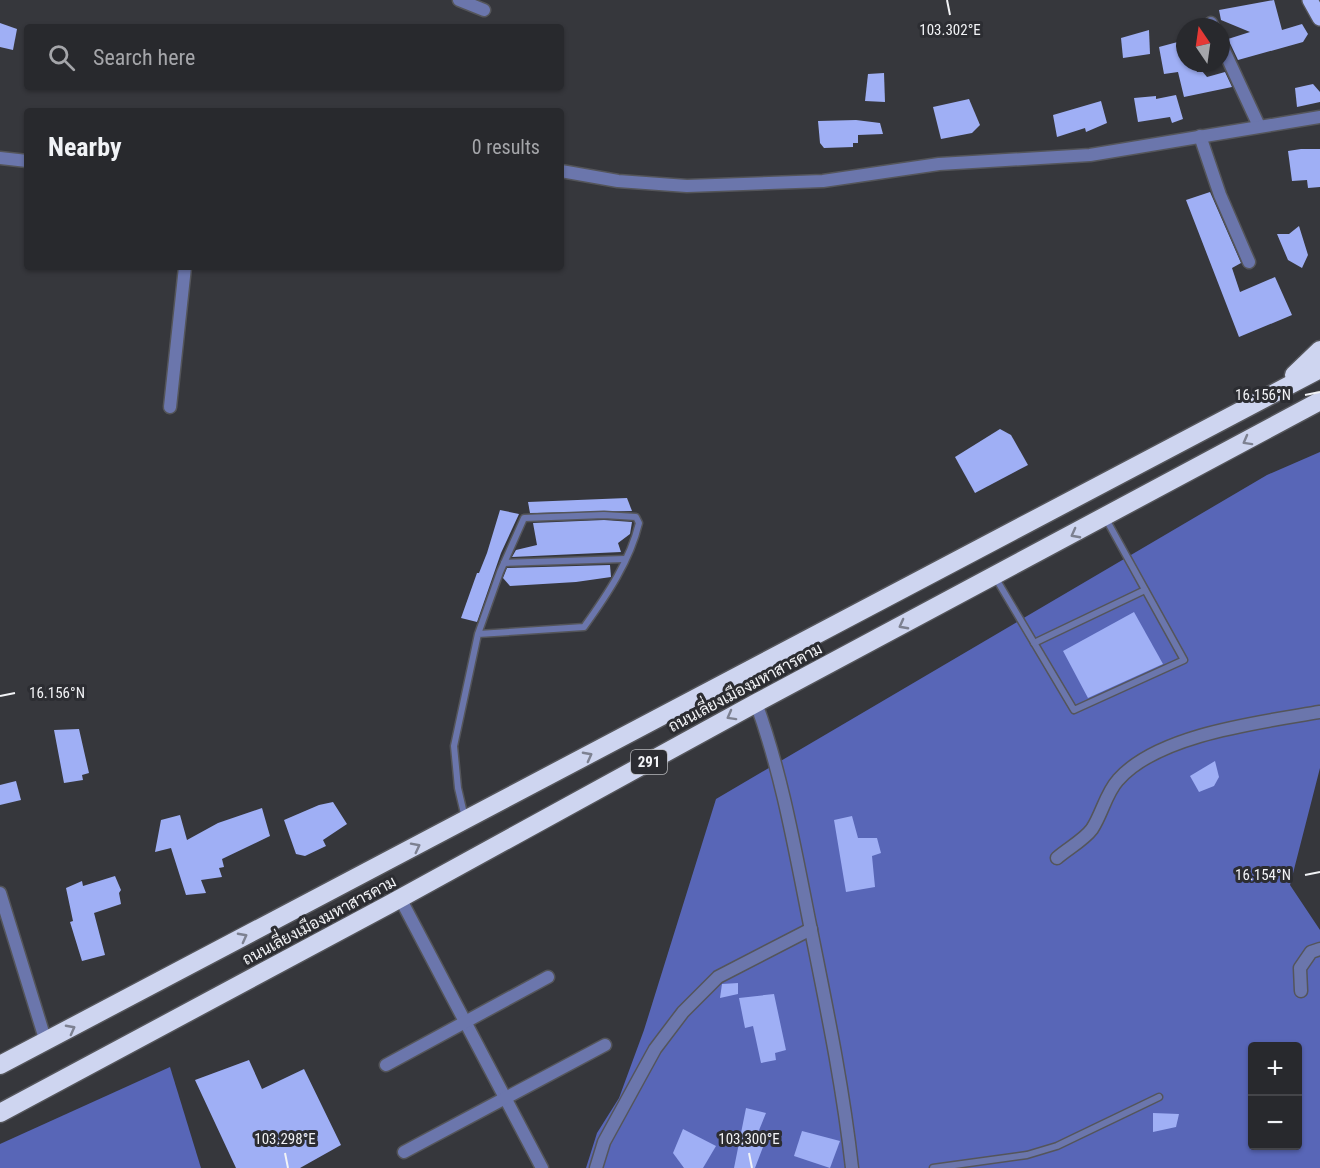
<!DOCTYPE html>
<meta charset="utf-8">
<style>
:root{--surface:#28292d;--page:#303135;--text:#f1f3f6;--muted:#a5a6aa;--line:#444549}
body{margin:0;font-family:"Roboto Condensed",Sarabun,sans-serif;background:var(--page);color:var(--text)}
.controls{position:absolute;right:18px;bottom:18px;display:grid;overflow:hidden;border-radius:6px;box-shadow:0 2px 4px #0004}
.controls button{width:54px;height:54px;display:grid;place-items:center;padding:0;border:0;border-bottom:2px solid var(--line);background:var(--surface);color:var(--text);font:30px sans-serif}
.compass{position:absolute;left:1176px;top:18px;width:54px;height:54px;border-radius:50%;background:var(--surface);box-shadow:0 2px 4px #0004;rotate:347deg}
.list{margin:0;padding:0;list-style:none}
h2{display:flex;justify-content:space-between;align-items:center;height:78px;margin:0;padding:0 24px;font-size:26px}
h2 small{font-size:20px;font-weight:400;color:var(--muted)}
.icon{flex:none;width:33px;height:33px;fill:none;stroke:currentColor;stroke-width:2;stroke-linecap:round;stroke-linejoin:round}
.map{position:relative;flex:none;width:1320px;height:1168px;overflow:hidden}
.search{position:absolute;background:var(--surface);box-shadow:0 2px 4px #0004;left:24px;top:24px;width:540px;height:66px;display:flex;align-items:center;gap:15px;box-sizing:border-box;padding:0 21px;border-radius:6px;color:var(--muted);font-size:22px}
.panel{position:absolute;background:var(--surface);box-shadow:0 2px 4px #0004;left:24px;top:108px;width:540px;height:162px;border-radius:6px}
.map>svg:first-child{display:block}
</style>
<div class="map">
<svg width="1320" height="1168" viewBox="0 0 1320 1168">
<rect width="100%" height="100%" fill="#36373c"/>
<!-- forest -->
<g fill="#5866b7" fill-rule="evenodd">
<path d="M1320 452V768L1290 885 1320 930V1168H586L597 1133 619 1098 644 1030 716 799 1267 475ZM1252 1046H1298V1146H1252Z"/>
<polygon points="170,1067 201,1168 0,1168 0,1144"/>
</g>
<!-- building -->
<g fill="#9faff5">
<polygon points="1274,0 1282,30 1302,24 1308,34 1303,42 1238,60 1228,39 1250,32 1221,20 1219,10"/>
<polygon points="0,23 17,29 13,50 0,47"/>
<polygon points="1149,30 1150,54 1123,58 1121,38"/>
<polygon points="1185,40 1185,63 1195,63 1197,72 1202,71 1207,77 1225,72 1232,87 1184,97 1178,72 1164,74 1159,47"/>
<polygon points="884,73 885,102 865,101 868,74"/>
<polygon points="1313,84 1320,92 1320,102 1297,107 1295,88"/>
<polygon points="1176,95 1183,119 1172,123 1170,117 1138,122 1134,98 1156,96 1156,99"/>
<polygon points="969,99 980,125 972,133 941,139 933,107"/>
<polygon points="1101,101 1107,123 1086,132 1085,128 1057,137 1053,115"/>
<polygon points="856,120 880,123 883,134 858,135 858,143 853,143 853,147 824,148 820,143 818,121"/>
<polygon points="1301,149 1320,149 1320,187 1308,188 1307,180 1292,181 1288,151"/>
<polygon points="1210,192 1241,263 1232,268 1240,292 1275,277 1292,315 1239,337 1186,200"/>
<polygon points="1299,226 1308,255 1302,268 1288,260 1277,234 1289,234"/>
<polygon points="1000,429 1011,435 1028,465 975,493 955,457"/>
<polygon points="627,498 632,511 530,513 528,502"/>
<polygon points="500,510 519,514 501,553 477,622 461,618 477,573 479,573 487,553"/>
<polygon points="604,520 632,522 630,534 618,543 621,552 512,557 516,550 537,545 533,523"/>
<polygon points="610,565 611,577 576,582 510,586 503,578 507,568"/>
<polygon points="1134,612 1163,664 1088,698 1063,651"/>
<polygon points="79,729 89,773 82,775 83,780 64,783 54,730"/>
<polygon points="1215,761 1219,777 1214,786 1199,792 1190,776"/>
<polygon points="16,781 21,800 0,805 0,785"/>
<polygon points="333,802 347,824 323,840 326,846 305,856 296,854 284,820 319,805"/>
<polygon points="262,808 270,836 222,859 224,867 219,868 222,877 201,880 206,893 186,895 171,848 155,852 161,820 180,815 187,840 218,823"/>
<polygon points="852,816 858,838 877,838 881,853 872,856 875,887 846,892 834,820"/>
<polygon points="115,876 121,890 119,893 121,904 94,913 105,955 82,961 70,922 73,921 66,888 82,881 83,886"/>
<polygon points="738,983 738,994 720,998 722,984"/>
<polygon points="774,994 786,1050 775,1053 776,1060 761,1063 753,1026 745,1028 739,998"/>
<polygon points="249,1060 262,1089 304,1069 341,1145 300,1168 236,1168 195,1080"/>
<polygon points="746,1108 766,1113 753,1145 763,1147 755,1168 734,1168"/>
<polygon points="1153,1113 1179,1114 1176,1127 1153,1132"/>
<polygon points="683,1129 716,1146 703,1168 684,1168 673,1153"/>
<polygon points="802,1131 840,1141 830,1168 794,1156"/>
</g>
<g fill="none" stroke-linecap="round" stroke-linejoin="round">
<!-- lane casing -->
<g stroke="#54555a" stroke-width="9">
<g id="lane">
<polyline points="504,563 625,559"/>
<polyline points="995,577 1074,710 1184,660 1106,519"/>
<polyline points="1034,643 1145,590"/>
<path d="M465 818 458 788 454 746 478 634 500 572 524 518 604 515 636 517 639 523C630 561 607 595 584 627L478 634"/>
<polyline points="933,1168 1027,1155 1057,1146 1159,1097"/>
</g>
</g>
<!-- street casing -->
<g stroke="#54555a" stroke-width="15">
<g id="street">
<polyline points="459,0 484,10"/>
<polyline points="1211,23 1213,27"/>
<polyline points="1221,44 1259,126"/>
<polyline points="1200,136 1220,195 1249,262"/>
<polyline points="0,158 27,161"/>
<polyline points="561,171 618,181 687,186 823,181 939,164 1090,155 1320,117"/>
<polyline points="170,407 185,267"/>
<path d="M756 703C782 774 795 850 810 925 826 1005 843 1086 852 1168"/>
<path d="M1057 858C1067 849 1084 840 1092 829 1102 814 1106 793 1118 780 1158 734 1262 722 1320 712"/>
<polyline points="0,893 46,1042"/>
<polyline points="400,898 542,1168"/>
<polyline points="1301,991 1300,968 1311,952 1320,949"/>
<polyline points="386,1065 548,977"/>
<polyline points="404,1152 605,1045"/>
<polyline points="596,1168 604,1142 655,1049 683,1012 718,977 811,929"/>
</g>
</g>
<!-- primary casing -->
<g stroke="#54555a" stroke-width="18">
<polyline id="primary" points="1310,0 1320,18"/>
</g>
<!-- highway casing -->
<g stroke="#54555a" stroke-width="21">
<g id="highway">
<polyline points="1294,375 1320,350"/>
<polyline points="0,1065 1320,369"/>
<polyline points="0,1113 388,905 756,703 1320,401"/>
</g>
</g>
<!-- lane -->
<use href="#lane" stroke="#6b76ac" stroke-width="6"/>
<!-- street -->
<use href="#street" stroke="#6b76ac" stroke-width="12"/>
<!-- primary -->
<use href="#primary" stroke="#a9b8fa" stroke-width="15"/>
<!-- highway -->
<use href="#highway" stroke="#ced5f0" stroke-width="18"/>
</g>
<!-- one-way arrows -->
<defs><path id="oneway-chevron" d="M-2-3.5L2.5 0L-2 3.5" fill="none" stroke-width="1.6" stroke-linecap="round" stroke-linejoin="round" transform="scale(1.5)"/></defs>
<g stroke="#7d8191">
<use href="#oneway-chevron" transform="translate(1247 441) rotate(151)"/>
<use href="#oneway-chevron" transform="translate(1075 534) rotate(152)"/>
<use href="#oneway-chevron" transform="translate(903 625) rotate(152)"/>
<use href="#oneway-chevron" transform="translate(731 716) rotate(151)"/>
<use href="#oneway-chevron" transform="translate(588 756) rotate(-28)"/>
<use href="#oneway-chevron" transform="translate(416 847) rotate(-27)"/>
<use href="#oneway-chevron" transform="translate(243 937) rotate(-28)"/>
<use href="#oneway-chevron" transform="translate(71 1029) rotate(-28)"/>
</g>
<!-- ticks -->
<path fill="none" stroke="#f2f3f6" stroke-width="2" d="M947 0 950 15M1305 395 1320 392M0 696 15 693M1305 875 1320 872M285 1153 288 1168M749 1153 752 1168"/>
<g text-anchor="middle" stroke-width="6" stroke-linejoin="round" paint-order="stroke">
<!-- shield labels -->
<rect fill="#2c2d32" stroke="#b7b8bb" stroke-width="1.5" x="631" y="750" width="36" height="24" rx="4.5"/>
<g font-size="15" font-weight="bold" fill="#f2f3f6">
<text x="649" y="767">291</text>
</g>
<!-- street labels -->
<g font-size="16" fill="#f2f3f6" stroke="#2c2d32">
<text transform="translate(745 687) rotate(-28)" y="6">ถนนเลี่ยงเมืองมหาสารคาม</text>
<text transform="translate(319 920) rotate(-28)" y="6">ถนนเลี่ยงเมืองมหาสารคาม</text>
</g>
</g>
<g font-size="15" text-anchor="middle" fill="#f2f3f6" stroke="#2c2d32" stroke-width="6" stroke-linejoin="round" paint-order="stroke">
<text x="950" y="35">103.302°E</text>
<text x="1263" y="400">16.156°N</text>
<text x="57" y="698">16.156°N</text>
<text x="1263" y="880">16.154°N</text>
<text x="285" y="1144">103.298°E</text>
<text x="749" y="1144">103.300°E</text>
</g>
</svg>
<div class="controls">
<button>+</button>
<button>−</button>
</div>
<svg class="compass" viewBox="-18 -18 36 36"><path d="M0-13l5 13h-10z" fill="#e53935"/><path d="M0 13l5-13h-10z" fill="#a5a6aa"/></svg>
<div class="search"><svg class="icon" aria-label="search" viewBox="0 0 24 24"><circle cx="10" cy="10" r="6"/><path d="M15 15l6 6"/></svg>Search here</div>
<section class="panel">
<h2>Nearby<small>0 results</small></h2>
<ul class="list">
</ul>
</section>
</div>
